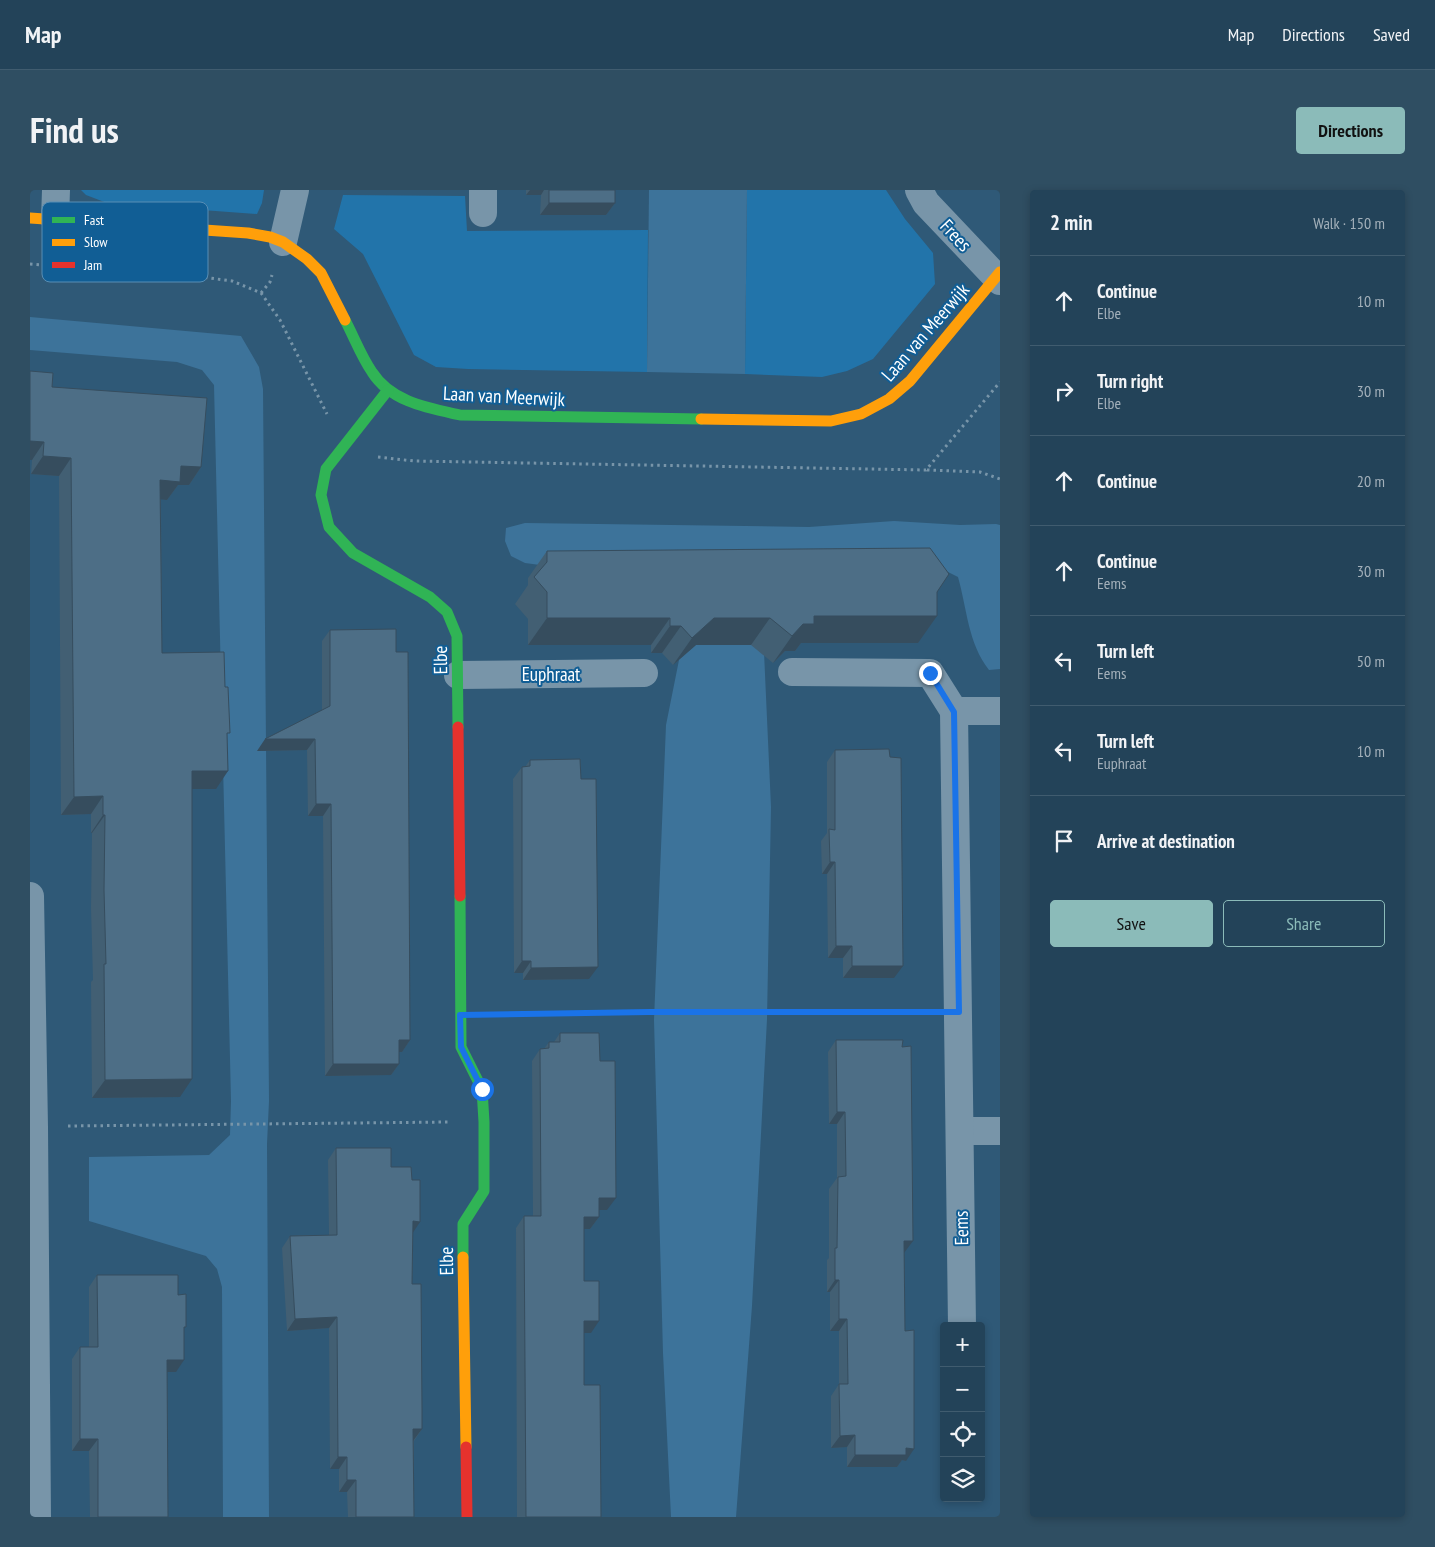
<!DOCTYPE html>
<meta charset="utf-8">
<style>
:root{--surface:#234359;--page:#2f4e62;--text:#f1f3f6;--muted:#a3b0ba;--line:#405c6f;--accent:#8bbbb9}
body{margin:0;font-family:"PT Sans Narrow",sans-serif;background:var(--page);color:var(--text)}
.controls{position:absolute;right:15px;bottom:15px;display:grid;overflow:hidden;border-radius:5px;box-shadow:0 2px 8px #0003}
.controls button{width:45px;height:45px;display:grid;place-items:center;padding:0;border:0;border-bottom:1px solid var(--line);background:var(--surface);color:var(--text);font:25px sans-serif}
.stop{position:absolute;width:15px;height:15px;margin:-11px;border:4px solid #1a73e8;border-radius:50%;background:#fff}
.stop.end{background:#1a73e8;border-color:#fff;box-shadow:0 1px 5px #0008}
.list{margin:0;padding:0;list-style:none}
h2{display:flex;justify-content:space-between;align-items:center;height:65px;margin:0;padding:0 20px;font-size:21px}
h2 small{font-size:16px;font-weight:400;color:var(--muted)}
.list li{display:grid;grid-template-columns:32px 1fr auto;gap:15px;align-items:center;box-sizing:border-box;height:90px;padding:0 20px;border-top:1px solid var(--line)}
.list b{display:block;font-size:19px;white-space:nowrap}
.list p{margin:0;font-size:16px;white-space:nowrap;color:var(--muted)}
.list em{font-size:16px;font-style:normal;color:var(--muted)}
.actions{display:flex;gap:10px;padding:15px 20px}
.actions a{flex:1;padding:11px 0;border:1px solid var(--accent);border-radius:5px;text-align:center;font-size:18px;color:var(--accent)}
.actions .main{background:var(--accent);color:#111}
.icon{flex:none;width:28px;height:28px;fill:none;stroke:currentColor;stroke-width:2;stroke-linecap:round;stroke-linejoin:round}
.map{position:relative;flex:none;width:970px;height:1327px;overflow:hidden;border-radius:5px}
header{display:flex;align-items:center;gap:30px;box-sizing:border-box;height:70px;padding:0 25px;background:var(--surface);border-bottom:1px solid var(--line)}
header strong{font-size:24px}
nav{display:flex;gap:28px;margin-inline-start:auto;font-size:18px}
.intro{display:flex;align-items:center;justify-content:space-between;box-sizing:border-box;height:120px;padding:0 30px}
h1{margin:0;font-size:35px}
.button{padding:12px 22px;border-radius:5px;background:var(--accent);color:#111;font-size:18px;font-weight:700}
main{display:flex;gap:30px;padding:0 30px}
aside{flex:1;background:var(--surface);border-radius:5px;box-shadow:0 2px 8px #0003}
.map>svg:first-child{display:block}
</style>
<header>
<strong>Map</strong>
<nav><a>Map</a><a>Directions</a><a>Saved</a></nav>
</header>
<div class="intro"><h1>Find us</h1><a class="button">Directions</a></div>
<main>
<div class="map">
<svg width="970" height="1327" viewBox="0 0 970 1327">
<rect width="100%" height="100%" fill="#2f5977"/>
<!-- green -->
<g fill="#2274aa">
<polygon points="51,0 234,0 232,13 227,24 77,13 56,5"/>
<polygon points="717,0 856,0 875,29 903,63 905,94 843,169 817,181 792,187 715,184"/>
<polygon points="313,5 435,6 437,41 618,40 617,182 438,179 406,177 384,165 333,64 304,39"/>
</g>
<!-- water -->
<g fill="#3d739a">
<polygon points="619,0 717,0 715,184 617,182"/>
<polygon points="0,127 211,146 229,177 233,199 239,911 237,954 239,1327 193,1327 192,1097 187,1079 176,1066 59,1031 59,967 179,965 200,945 201,911 184,195 172,180 147,172 0,160"/>
<path d="M864 331 930 335 966 334 970 335V479L959 480C938 453 937 419 928 387L914 380 734 462 741 617 737 829 722 1116 706 1327H641L633 1163 624 830 636 535 651 460 510 375 495 373 481 366 475 351 476 338 495 333 779 337Z"/>
</g>
<g fill="none" stroke-linecap="round" stroke-linejoin="round">
<!-- path -->
<g stroke="#7895a9" stroke-width="3" stroke-dasharray="2.5 4" stroke-linecap="butt">
<polyline points="0,74 172,87 202,91 231,103 250,130 297,224"/>
<polyline points="24,76 24,63"/>
<polyline points="231,103 240,92 242,85"/>
<polyline points="348,267 384,271 896,280 970,192"/>
<polyline points="897,280 950,282 970,289"/>
<polyline points="465,825 619,822 894,822"/>
<polyline points="38,936 419,932"/>
</g>
<!-- street -->
<g stroke="#7895a9" stroke-width="28">
<polyline points="453,0 453,23"/>
<polyline points="889,0 896,13 970,91"/>
<polyline points="25,30 26,0"/>
<polyline points="253,52 265,0"/>
<polyline points="762,482 900,483 924,521"/>
<polyline points="428,485 614,483"/>
<polyline points="0,706 4,937 7,1327"/>
<polyline points="930,941 970,941"/>
<polyline points="932,1136 924,521 970,521"/>
</g>
<!-- fast -->
<g stroke="#30b455" stroke-width="11">
<path d="M315 130C324 147 331 166 342 182 361 212 398 218 430 225L671 229"/>
<polyline points="358,200 296,279 291,305 299,337 323,363 400,407 417,422 427,446 428,537"/>
<polyline points="430,706 431,857 452,899 454,932 454,1001 433,1034 433,1067"/>
</g>
<!-- slow -->
<g stroke="#ff9f0a" stroke-width="11">
<polyline points="0,28 218,43 240,47 253,52 277,69 291,83 315,130"/>
<polyline points="671,229 801,231 831,224 859,209 880,191 970,82"/>
<polyline points="433,1067 436,1257"/>
</g>
<!-- jam -->
<g stroke="#e5322d" stroke-width="11">
<polyline points="428,537 430,706"/>
<polyline points="436,1257 437,1327"/>
</g>
</g>
<!-- wall -->
<g fill="#425f73">
<polygon points="496,0 585,0 585,13 576,25 510,25 511,5 496,5"/>
<polygon points="22,197 171,277 159,295 148,295 137,310 131,309 132,463 195,497 197,547 186,599 162,599 150,907 62,908 61,792 63,790 61,718 62,643 61,643 61,624 31,625 29,286 1,284 2,270"/>
<polygon points="517,361 907,402 888,453 771,453 765,461 755,461 743,473 721,455 666,455 643,475 632,463 621,463 621,455 498,455 498,429 485,414 498,395 498,388"/>
<polygon points="300,440 366,462 380,850 372,862 369,862 369,874 361,885 295,886 293,626 278,626 277,560 227,561 292,520 292,451"/>
<polygon points="805,560 864,788 813,788 813,768 798,768 797,684 792,684 791,651 797,643 797,572"/>
<polygon points="500,570 551,589 559,789 493,790 493,783 484,783 483,589 492,577 495,577"/>
<polygon points="530,843 570,871 577,1020 569,1020 569,1027 560,1039 554,1039 554,1091 561,1143 554,1143 554,1195 571,1327 487,1327 486,1038 494,1026 503,1026 502,871 510,859 514,859 519,852 524,852"/>
<polygon points="806,850 872,857 876,1271 872,1270 867,1277 817,1277 817,1257 801,1258 801,1206 809,1194 809,1141 800,1141 800,1102 797,1102 797,1070 799,1068 799,999 807,988 807,934 799,934 798,862"/>
<polygon points="306,958 361,977 383,1043 382,1094 392,1239 384,1251 384,1327 318,1327 317,1302 309,1302 309,1279 300,1279 299,1138 257,1141 252,1058 260,1046 299,1045 298,970"/>
<polygon points="67,1085 148,1105 154,1140 146,1182 137,1182 138,1327 60,1327 59,1261 42,1261 42,1169 50,1157 59,1157 59,1097"/>
</g>
<!-- shaded-wall -->
<g fill="#364d5e">
<polygon points="500,0 514,0 511,5 496,5"/>
<polygon points="519,13 585,13 576,25 510,25"/>
<polygon points="0,251 14,252 2,270 0,270"/>
<polygon points="13,266 41,268 29,286 1,284"/>
<polygon points="151,276 171,277 159,295 148,295 137,310 118,308 130,290"/>
<polygon points="784,426 907,426 888,453 771,453 765,461 755,461 743,473 762,446 773,434"/>
<polygon points="517,428 640,428 621,455 498,455"/>
<polygon points="684,428 740,428 721,455 666,455 643,475 662,448"/>
<polygon points="640,436 651,436 632,463 621,463"/>
<polygon points="235,549 285,549 277,560 227,561"/>
<polygon points="162,581 198,581 186,599 149,599"/>
<polygon points="73,606 61,624 31,625 44,607"/>
<polygon points="286,614 301,614 293,626 278,626"/>
<polygon points="73,625 75,625 62,643 61,643"/>
<polygon points="800,672 805,672 797,684 792,684"/>
<polygon points="806,756 822,756 813,768 798,768"/>
<polygon points="492,771 501,771 493,783 484,783"/>
<polygon points="822,776 873,776 864,788 813,788"/>
<polygon points="568,777 559,789 493,790 501,778"/>
<polygon points="369,850 380,850 372,862 360,862"/>
<polygon points="303,874 369,874 361,885 295,886"/>
<polygon points="162,889 150,907 62,908 75,890"/>
<polygon points="807,922 815,922 807,934 799,934"/>
<polygon points="569,1008 586,1008 577,1020 560,1020"/>
<polygon points="554,1027 569,1027 560,1039 545,1039"/>
<polygon points="383,1031 390,1032 382,1044"/>
<polygon points="874,1051 883,1051 874,1063"/>
<polygon points="805,1090 809,1090 800,1102 797,1102"/>
<polygon points="307,1127 299,1138 257,1141 265,1129"/>
<polygon points="809,1129 817,1129 809,1141 800,1141"/>
<polygon points="554,1131 569,1131 561,1143 546,1143"/>
<polygon points="137,1170 154,1170 146,1182 129,1182"/>
<polygon points="383,1239 392,1239 383,1251"/>
<polygon points="825,1245 817,1257 801,1258 810,1246"/>
<polygon points="50,1249 68,1249 59,1261 42,1261"/>
<polygon points="876,1258 884,1259 876,1271 872,1270 867,1277 817,1277 825,1265"/>
<polygon points="308,1267 317,1267 309,1279 300,1279"/>
<polygon points="317,1290 326,1290 317,1302 309,1302"/>
</g>
<!-- building -->
<g fill="#4d6e86" stroke="#364d5e">
<rect x="519" y="0" width="66" height="13"/>
<polygon points="0,181 23,183 22,197 177,208 171,277 151,276 150,292 130,290 132,463 194,462 195,497 198,497 200,543 197,543 198,581 162,581 162,889 75,890 74,774 76,774 74,700 75,625 73,625 73,606 44,607 41,268 13,266 14,252 0,251"/>
<polygon points="900,358 919,384 907,402 907,426 784,426 784,434 773,434 762,446 740,428 684,428 662,448 651,436 640,436 640,428 517,428 517,402 504,387 517,372 517,361"/>
<polygon points="366,439 366,462 378,462 380,850 369,850 369,874 303,874 301,614 286,614 285,549 235,549 300,516 300,440"/>
<polygon points="859,559 860,567 871,568 873,776 822,776 822,756 806,756 805,672 800,672 799,639 805,640 805,560"/>
<polygon points="550,569 551,589 566,589 568,777 501,778 501,771 492,771 492,577 500,576 500,570"/>
<polygon points="530,843 569,843 570,871 585,871 586,1008 569,1008 569,1027 554,1027 554,1091 569,1091 569,1131 554,1131 554,1195 570,1195 571,1327 496,1327 494,1026 511,1026 510,859 519,858 519,852 530,852"/>
<polygon points="806,850 873,850 872,857 881,856 883,1051 874,1051 875,1141 884,1140 884,1259 876,1258 876,1265 825,1265 825,1245 810,1246 809,1194 818,1194 817,1129 809,1129 809,1090 805,1090 805,1058 807,1058 808,987 816,986 815,922 807,922"/>
<polygon points="306,958 361,958 361,977 381,977 382,990 390,990 390,1032 383,1031 382,1094 391,1094 392,1218 392,1239 383,1239 384,1327 326,1327 326,1290 317,1290 317,1267 308,1267 307,1127 265,1129 260,1046 307,1045"/>
<polygon points="67,1085 148,1085 148,1105 156,1104 156,1137 154,1137 154,1170 137,1170 138,1327 68,1327 68,1249 50,1249 50,1157 68,1157"/>
</g>
<g fill="none" stroke-linecap="round" stroke-linejoin="round">
<!-- route -->
<polyline stroke="#1a73e8" stroke-width="6" points="452,899 431,857 430,825 619,822 929,822 924,522 900,483"/>
</g>
<g text-anchor="middle" stroke-width="4" stroke-linejoin="round" paint-order="stroke">
<!-- street labels -->
<g font-size="19" fill="#fff" stroke="#115e95">
<text transform="translate(926 45) rotate(47)" y="7">Frees</text>
<text transform="translate(895 142) rotate(-49)" y="7">Laan van Meerwijk</text>
<text transform="translate(474 206) rotate(3)" y="7">Laan van Meerwijk</text>
<text transform="translate(410 470) rotate(-91)" y="7">Elbe</text>
<text x="521" y="491">Euphraat</text>
<text transform="translate(931 1038) rotate(-91)" y="7">Eems</text>
<text transform="translate(416 1071) rotate(-91)" y="7">Elbe</text>
</g>
</g>
<!-- legend -->
<rect x="12" y="12" width="166" height="80" rx="8" fill="#115e95" stroke="#588eb5" stroke-width="1"/>
<rect x="22" y="27" width="23" height="6" fill="#30b455"/>
<rect x="22" y="49" width="23" height="7" fill="#ff9f0a"/>
<rect x="22" y="72" width="23" height="6" fill="#e5322d"/>
<g font-size="14" fill="#fff">
<text x="54" y="35">Fast</text>
<text x="54" y="57">Slow</text>
<text x="54" y="80">Jam</text>
</g>
</svg>
<div class="controls">
<button>+</button>
<button>−</button>
<button><svg class="icon" aria-label="locate" viewBox="0 0 24 24"><circle cx="12" cy="12" r="6"/><path d="M12 2v4M12 18v4M2 12h4M18 12h4"/></svg></button>
<button><svg class="icon" aria-label="layers" viewBox="0 0 24 24"><path d="M12 4l9 5-9 5-9-5zM3 14l9 5 9-5"/></svg></button>
</div>
<div class="stop" style="left:452px;top:899px"></div>
<div class="stop end" style="left:900px;top:483px"></div>
</div>
<aside>
<h2>2 min<small>Walk · 150 m</small></h2>
<ul class="list">
<li><svg class="icon" aria-label="ahead" viewBox="0 0 24 24"><path d="M12 20V5M6 11l6-6 6 6"/></svg><div><b>Continue</b><p>Elbe</p></div><em>10 m</em></li>
<li><svg class="icon" aria-label="right" viewBox="0 0 24 24"><path d="M7 20v-9h11M14 6l5 5-5 5"/></svg><div><b>Turn right</b><p>Elbe</p></div><em>30 m</em></li>
<li><svg class="icon" aria-label="ahead" viewBox="0 0 24 24"><path d="M12 20V5M6 11l6-6 6 6"/></svg><div><b>Continue</b></div><em>20 m</em></li>
<li><svg class="icon" aria-label="ahead" viewBox="0 0 24 24"><path d="M12 20V5M6 11l6-6 6 6"/></svg><div><b>Continue</b><p>Eems</p></div><em>30 m</em></li>
<li><svg class="icon" aria-label="left" viewBox="0 0 24 24"><path d="M17 20v-9H6M10 6l-5 5 5 5"/></svg><div><b>Turn left</b><p>Eems</p></div><em>50 m</em></li>
<li><svg class="icon" aria-label="left" viewBox="0 0 24 24"><path d="M17 20v-9H6M10 6l-5 5 5 5"/></svg><div><b>Turn left</b><p>Euphraat</p></div><em>10 m</em></li>
<li><svg class="icon" aria-label="arrive" viewBox="0 0 24 24"><path d="M6 21V4h12l-3 4 3 4H6"/></svg><div><b>Arrive at destination</b></div></li>
</ul>
<div class="actions"><a class="main">Save</a><a>Share</a></div>
</aside>
</main>
